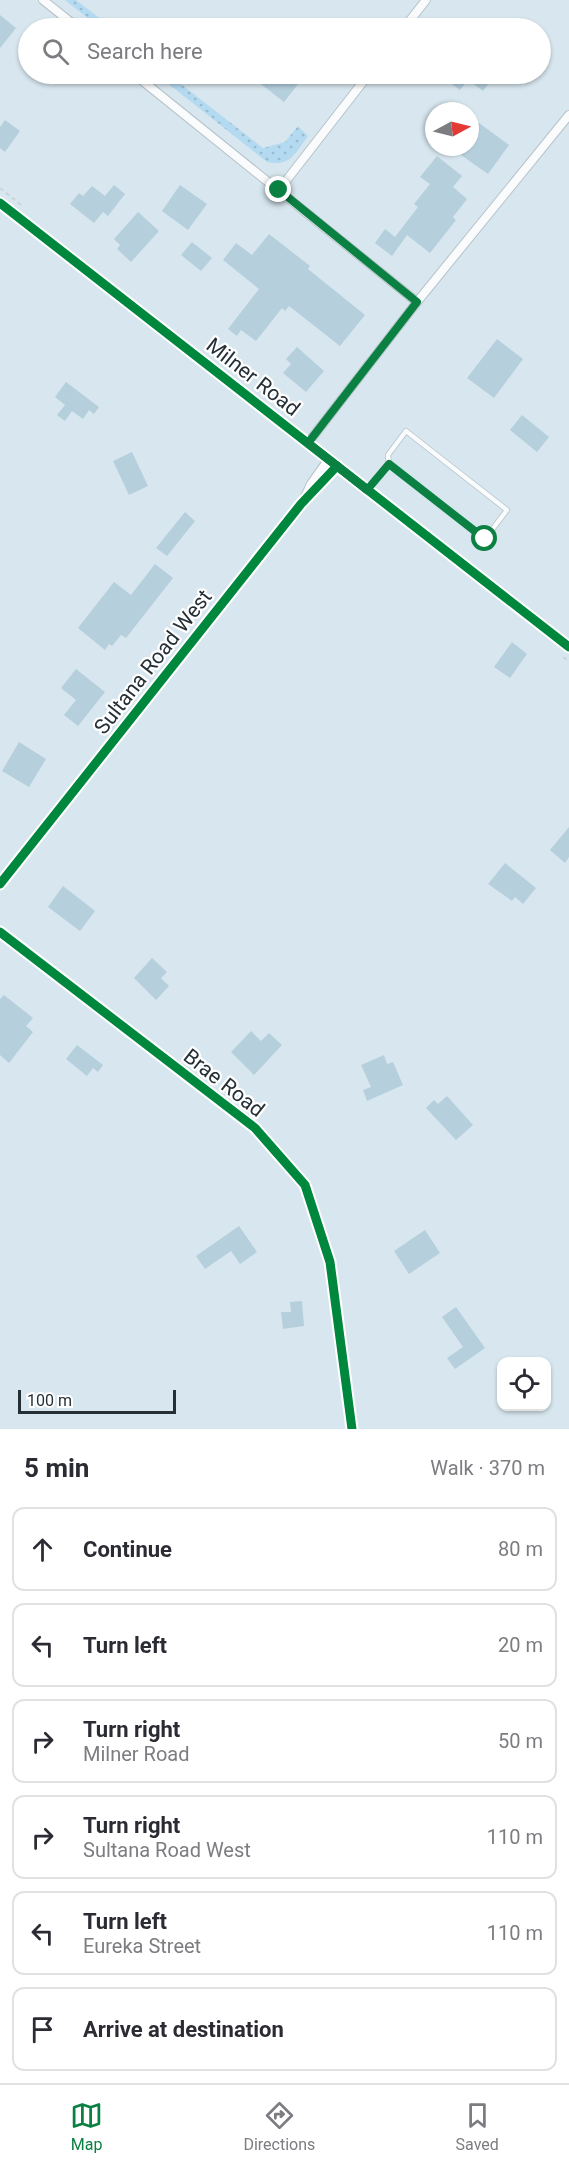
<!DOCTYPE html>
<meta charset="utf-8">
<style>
:root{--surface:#fff;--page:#f2f2f3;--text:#2b2b33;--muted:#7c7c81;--line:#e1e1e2;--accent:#0b8043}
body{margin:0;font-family:Roboto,sans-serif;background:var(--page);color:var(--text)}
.controls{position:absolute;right:18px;bottom:18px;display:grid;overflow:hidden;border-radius:12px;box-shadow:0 2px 4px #0004}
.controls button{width:54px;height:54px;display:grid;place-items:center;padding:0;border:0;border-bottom:2px solid var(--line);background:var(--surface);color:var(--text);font:30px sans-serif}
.compass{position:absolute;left:425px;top:102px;width:54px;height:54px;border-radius:50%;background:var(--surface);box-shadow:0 2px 4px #0004;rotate:83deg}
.scale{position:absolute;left:18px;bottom:15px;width:158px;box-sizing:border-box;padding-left:6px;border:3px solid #253036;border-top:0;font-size:16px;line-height:21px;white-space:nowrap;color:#253036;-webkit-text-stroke:4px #fff;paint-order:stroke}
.stop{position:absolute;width:18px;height:18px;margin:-14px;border:4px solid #0b8043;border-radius:50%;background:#fff}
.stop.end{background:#0b8043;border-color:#fff;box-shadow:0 2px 6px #0008}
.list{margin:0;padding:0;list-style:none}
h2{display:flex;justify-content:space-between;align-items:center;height:78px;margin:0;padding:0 24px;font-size:26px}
h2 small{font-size:20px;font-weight:400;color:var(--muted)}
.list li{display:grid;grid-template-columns:39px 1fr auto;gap:18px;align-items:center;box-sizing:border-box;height:84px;margin:0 12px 12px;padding:0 12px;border:2px solid var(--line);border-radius:12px}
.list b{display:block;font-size:22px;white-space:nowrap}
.list p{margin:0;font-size:20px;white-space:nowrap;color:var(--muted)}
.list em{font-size:20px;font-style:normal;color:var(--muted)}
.icon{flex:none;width:33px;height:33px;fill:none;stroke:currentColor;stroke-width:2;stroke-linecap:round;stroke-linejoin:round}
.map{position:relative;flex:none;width:569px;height:1429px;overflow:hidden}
.search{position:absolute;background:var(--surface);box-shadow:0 2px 4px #0004;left:18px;right:18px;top:18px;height:66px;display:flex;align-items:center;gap:15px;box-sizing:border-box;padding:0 21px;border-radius:33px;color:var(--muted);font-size:22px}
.sheet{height:654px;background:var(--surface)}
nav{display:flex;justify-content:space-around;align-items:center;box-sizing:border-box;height:84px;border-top:2px solid var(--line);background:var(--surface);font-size:16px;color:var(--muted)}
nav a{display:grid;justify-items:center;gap:3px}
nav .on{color:var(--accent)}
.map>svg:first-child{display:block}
</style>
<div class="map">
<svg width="569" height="1429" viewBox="0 0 569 1429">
<defs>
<pattern id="grass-dots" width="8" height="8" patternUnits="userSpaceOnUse" patternTransform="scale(1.5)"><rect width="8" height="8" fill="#b3daf0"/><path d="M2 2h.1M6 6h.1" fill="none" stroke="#9abbce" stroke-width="1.8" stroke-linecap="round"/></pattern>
</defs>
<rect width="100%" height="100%" fill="#d8e7ef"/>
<!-- grass -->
<g fill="url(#grass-dots)">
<polygon points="65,0 76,0 112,28 100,28"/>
<path d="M156 74H168L263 148 285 142 298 126 308 136C295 153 291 167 267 162Z"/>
</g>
<!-- building -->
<g fill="#b5cfdd">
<polygon points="0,15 16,28 0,48"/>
<polygon points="248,74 306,74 284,102"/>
<polygon points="438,74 496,74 483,91 468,80 460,90"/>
<polygon points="5,120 20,131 5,152 0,148 0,127"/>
<polygon points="479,123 509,145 488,174 458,153 462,147 470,147 470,136"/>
<polygon points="437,156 462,176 453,187 467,199 453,217 456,220 430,253 407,235 392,256 375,243 385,229 395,237 418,207 414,204 430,184 420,177"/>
<polygon points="114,185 125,194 108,216 103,212 94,223 70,204 79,193 83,196 92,186 105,196"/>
<polygon points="180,185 207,204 188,230 162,211"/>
<polygon points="138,212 159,231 131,262 117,249 120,245 114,239"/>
<polygon points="269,234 310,266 308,269 365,315 340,346 289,306 285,311 282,308 256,341 241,330 237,336 228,329 259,289 223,260 236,243 252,255"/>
<polygon points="192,242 212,258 201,271 181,255"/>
<polygon points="497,339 523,359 494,398 467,378"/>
<polygon points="297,347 324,371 306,392 283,373 291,364 286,359"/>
<polygon points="66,382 99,407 94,414 89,410 83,419 72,411 65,421 57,415 65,405 55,397"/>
<polygon points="522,415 549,437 537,452 510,430"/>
<polygon points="132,452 148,486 129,495 113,461"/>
<polygon points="185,512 195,521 167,556 156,548"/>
<polygon points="155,564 173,578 126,638 121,635 112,646 109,644 105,650 78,628 114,582 131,595"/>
<polygon points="512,642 527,654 510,678 494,667"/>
<polygon points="76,669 105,692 78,726 64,715 76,700 61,688"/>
<polygon points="19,742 46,759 29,787 2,771"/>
<polygon points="569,827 569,857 565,863 550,850"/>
<polygon points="505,863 536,888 523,904 515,897 512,901 488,884"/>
<polygon points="63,886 95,911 80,931 48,907"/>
<polygon points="152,958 167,972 161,978 169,986 156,1000 134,978"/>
<polygon points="4,995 33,1018 26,1026 33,1032 9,1063 0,1055 0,999"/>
<polygon points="251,1031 261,1041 269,1033 282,1045 254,1075 231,1052"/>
<polygon points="77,1045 103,1065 98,1072 93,1068 87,1076 66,1059"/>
<polygon points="384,1055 387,1064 393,1062 403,1085 367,1101 363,1090 371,1087 361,1065"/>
<polygon points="447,1096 473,1125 456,1140 426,1108 434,1100 438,1104"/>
<polygon points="239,1226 257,1252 240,1264 231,1251 205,1269 196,1256"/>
<polygon points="425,1230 440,1253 409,1274 394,1251"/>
<polygon points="302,1301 304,1326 283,1329 281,1312 291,1312 290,1302"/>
<polygon points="456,1307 485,1348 455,1369 447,1358 463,1347 442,1317"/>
</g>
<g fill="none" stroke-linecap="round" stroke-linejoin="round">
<!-- service casing -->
<g stroke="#b6c2c8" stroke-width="6">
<polyline id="service" points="367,490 389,464 485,539 507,510 406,431 388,455 389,464"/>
</g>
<!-- minor casing -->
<g stroke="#b6c2c8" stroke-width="10">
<g id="minor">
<polyline points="43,0 78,28"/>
<polyline points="404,28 426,0"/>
<polyline points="134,74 417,302"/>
<polyline points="279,190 369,74"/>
<polyline points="308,443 417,302 569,115"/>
<polyline points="304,499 311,484 328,460"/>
<polyline points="0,884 301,504 337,466"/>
<polyline points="0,932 255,1128 305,1185 330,1262 352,1429"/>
</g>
</g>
<!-- tertiary casing -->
<g stroke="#b6c2c8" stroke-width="12">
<polyline id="tertiary" points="0,203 569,647"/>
</g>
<!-- path -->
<g stroke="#ced3d5" stroke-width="2" stroke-dasharray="4.5 3" stroke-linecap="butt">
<polyline points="0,188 21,205"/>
<polyline points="563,657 569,661"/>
</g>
<!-- service -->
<use href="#service" stroke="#f9fbfd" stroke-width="4.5"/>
<!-- minor -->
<use href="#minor" stroke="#f9fbfd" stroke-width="8"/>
<!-- tertiary -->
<use href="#tertiary" stroke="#f9fbfd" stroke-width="10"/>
<!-- cycleway casing -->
<g stroke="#fff" stroke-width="13">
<g id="cycleway">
<polyline points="0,203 569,647"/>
<polyline points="0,884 301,504 337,466"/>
<polyline points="0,932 255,1128 305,1185 330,1262 352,1429"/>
</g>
</g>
<!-- cycleway -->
<use href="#cycleway" stroke="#00873e" stroke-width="9"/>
</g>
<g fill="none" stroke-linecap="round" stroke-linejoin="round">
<!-- route -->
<polyline stroke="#0b8043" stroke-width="8" points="279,190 417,302 308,443 367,490 389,464 485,539"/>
</g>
<g text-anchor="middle" stroke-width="4.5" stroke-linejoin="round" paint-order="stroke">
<!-- street labels -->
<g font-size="21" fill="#253036" stroke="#fff">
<text transform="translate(253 377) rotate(38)" y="7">Milner Road</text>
<text transform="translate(153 662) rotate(-52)" y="7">Sultana Road West</text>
<text transform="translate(224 1083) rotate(38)" y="7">Brae Road</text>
</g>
</g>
</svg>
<div class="controls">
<button><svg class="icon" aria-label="locate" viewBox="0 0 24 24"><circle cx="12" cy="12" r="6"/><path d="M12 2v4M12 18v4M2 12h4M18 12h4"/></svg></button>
</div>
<svg class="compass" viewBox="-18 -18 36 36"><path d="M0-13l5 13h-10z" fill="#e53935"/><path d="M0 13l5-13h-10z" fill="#7c7c81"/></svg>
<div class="scale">100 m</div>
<div class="stop" style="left:485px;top:539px"></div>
<div class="stop end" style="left:279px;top:190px"></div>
<div class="search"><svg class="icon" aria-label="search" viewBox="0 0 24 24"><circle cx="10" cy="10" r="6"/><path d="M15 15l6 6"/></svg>Search here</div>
</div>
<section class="sheet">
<h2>5 min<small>Walk · 370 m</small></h2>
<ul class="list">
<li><svg class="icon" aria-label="ahead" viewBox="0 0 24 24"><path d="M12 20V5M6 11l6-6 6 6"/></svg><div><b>Continue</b></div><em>80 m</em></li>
<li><svg class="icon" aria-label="left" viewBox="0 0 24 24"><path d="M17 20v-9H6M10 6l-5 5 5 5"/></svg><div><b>Turn left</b></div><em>20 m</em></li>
<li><svg class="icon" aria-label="right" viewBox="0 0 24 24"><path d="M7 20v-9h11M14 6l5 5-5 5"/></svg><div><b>Turn right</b><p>Milner Road</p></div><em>50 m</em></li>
<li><svg class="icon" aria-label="right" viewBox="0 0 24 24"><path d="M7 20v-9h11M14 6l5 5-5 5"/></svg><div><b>Turn right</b><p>Sultana Road West</p></div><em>110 m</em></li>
<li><svg class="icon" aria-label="left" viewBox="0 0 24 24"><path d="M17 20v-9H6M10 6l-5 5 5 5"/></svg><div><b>Turn left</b><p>Eureka Street</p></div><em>110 m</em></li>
<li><svg class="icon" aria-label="arrive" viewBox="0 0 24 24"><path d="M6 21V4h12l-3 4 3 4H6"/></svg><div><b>Arrive at destination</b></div></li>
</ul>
</section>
<nav>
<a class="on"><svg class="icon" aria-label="map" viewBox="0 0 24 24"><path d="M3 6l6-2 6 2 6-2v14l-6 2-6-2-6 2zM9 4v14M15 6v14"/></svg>Map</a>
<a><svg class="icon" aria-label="directions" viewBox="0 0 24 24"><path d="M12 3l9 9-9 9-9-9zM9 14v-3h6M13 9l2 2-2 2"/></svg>Directions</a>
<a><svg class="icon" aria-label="saved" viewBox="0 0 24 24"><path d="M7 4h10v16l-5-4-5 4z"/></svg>Saved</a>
</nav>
